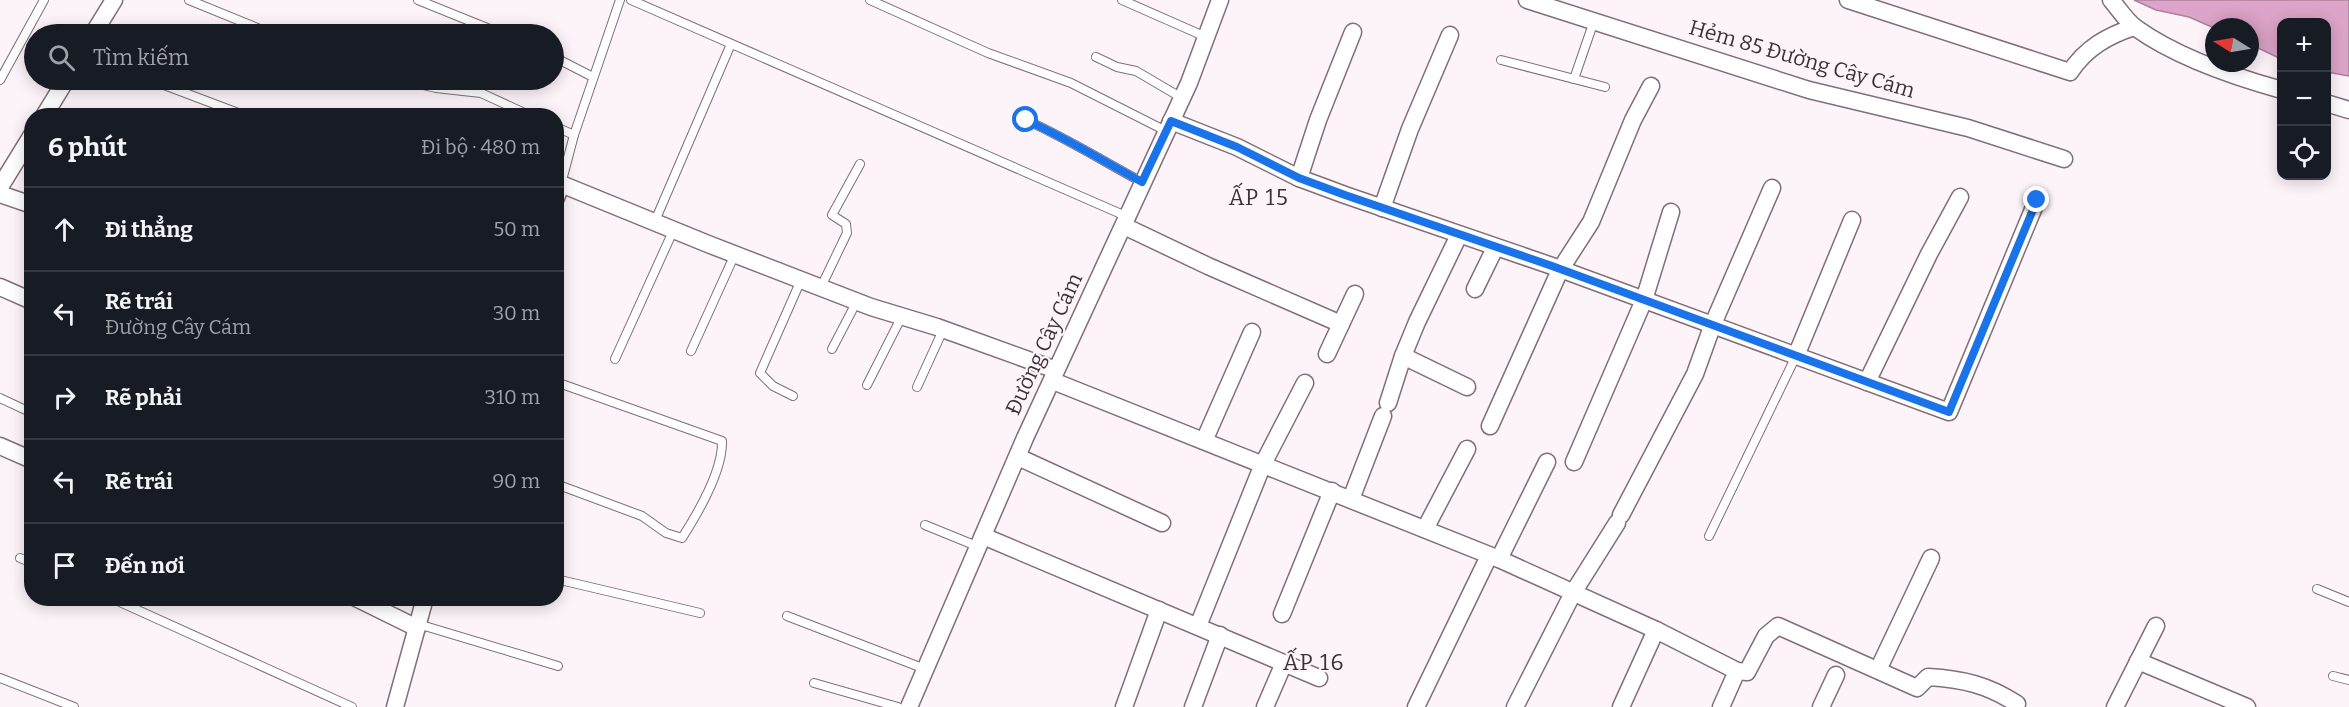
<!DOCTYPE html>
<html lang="vi">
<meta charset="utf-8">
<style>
:root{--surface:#171b24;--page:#242831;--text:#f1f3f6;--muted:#9ea1a6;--line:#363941}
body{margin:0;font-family:Bitter,serif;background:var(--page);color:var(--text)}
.controls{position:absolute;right:18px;top:18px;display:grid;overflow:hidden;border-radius:12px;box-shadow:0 3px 15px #0003}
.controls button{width:54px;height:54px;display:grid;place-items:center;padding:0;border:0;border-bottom:2px solid var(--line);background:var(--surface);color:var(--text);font:30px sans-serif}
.compass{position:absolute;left:2205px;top:18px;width:54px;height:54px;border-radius:50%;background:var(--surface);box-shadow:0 3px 15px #0003;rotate:281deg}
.stop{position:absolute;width:18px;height:18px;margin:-14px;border:4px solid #1a73e8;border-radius:50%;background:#fff}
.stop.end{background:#1a73e8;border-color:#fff;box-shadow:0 2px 6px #0008}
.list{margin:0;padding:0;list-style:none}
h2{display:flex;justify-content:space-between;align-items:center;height:78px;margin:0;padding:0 24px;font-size:26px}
h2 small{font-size:20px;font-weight:400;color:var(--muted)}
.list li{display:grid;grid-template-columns:39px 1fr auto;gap:18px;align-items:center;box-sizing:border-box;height:84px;padding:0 24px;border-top:2px solid var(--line)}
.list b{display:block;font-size:22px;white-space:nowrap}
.list p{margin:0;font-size:20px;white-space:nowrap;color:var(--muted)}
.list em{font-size:20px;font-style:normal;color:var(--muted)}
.icon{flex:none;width:33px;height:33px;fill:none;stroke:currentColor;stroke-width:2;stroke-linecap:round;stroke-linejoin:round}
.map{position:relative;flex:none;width:2349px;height:707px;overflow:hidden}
.search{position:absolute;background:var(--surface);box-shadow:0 3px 15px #0003;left:24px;top:24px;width:540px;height:66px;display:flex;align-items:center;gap:15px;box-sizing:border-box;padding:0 21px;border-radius:33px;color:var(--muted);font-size:22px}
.panel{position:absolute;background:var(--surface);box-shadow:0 3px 15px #0003;left:24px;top:108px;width:540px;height:498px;border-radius:24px}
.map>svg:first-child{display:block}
</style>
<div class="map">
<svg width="2349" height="707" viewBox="0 0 2349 707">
<rect width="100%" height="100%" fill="#fdf4fa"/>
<!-- water -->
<polygon fill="#dca4c8" stroke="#ac829c" stroke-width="1.5" points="2134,0 2349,0 2349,76 2327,72 2326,22 2282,22 2281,59 2250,44 2250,27 2214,28 2189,17 2156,10"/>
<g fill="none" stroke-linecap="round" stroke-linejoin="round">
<!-- service casing -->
<g stroke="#816e79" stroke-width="10">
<g id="service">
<polyline points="189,0 272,34"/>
<polyline points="418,0 502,34"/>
<polyline points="631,0 1128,217"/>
<polyline points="870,0 988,53 1071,83 1166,131"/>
<polyline points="1122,0 1206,37"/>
<polyline points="554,57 593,77"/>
<polyline points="1096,57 1117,67 1136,71 1182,98"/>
<polyline points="1501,60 1605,87"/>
<polyline points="1574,79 1594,21"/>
<polyline points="0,80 44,0"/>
<polyline points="151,80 246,116"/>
<polyline points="401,80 436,88 481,93 531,116"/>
<polyline points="47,110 62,116"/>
<path d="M1026 120C1066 138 1103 161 1142 182"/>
<polyline points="556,127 574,135"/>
<polyline points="561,184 574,135 620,0"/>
<polyline points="655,221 731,44"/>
<polyline points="821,287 847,233 846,224 832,215 860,164"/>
<polyline points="832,349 857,301"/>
<polyline points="691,351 735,254"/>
<polyline points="615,359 674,229"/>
<path d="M556 382 722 441C723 470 698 513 682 538L666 533 642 516 556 484"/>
<polyline points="867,385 902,316"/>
<polyline points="917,387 943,330"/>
<polyline points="793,396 773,386 760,373 801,280"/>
<polyline points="0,398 32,413"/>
<polyline points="925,525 979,547"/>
<polyline points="1709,536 1796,356"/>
<polyline points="20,558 32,563"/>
<polyline points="556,579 700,613"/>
<polyline points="2317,589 2349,602"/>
<polyline points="111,598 352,707"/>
<polyline points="787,616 925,669"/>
<polyline points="418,624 558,666"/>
<polyline points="2333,676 2349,680"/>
<polyline points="0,678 74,707"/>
<polyline points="814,683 898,707"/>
</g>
</g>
<!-- minor casing -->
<g stroke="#816e79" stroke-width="19">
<g id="minor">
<polyline points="1527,0 1809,90 1968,128 2064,159"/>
<path d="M1848 0 2070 72C2086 48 2107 36 2134 27"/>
<path d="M2111 0C2119 9 2126 21 2136 28 2175 56 2235 77 2282 90"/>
<polyline points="93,34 114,0"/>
<polyline points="2326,103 2349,110"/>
<polyline points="44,116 66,80"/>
<polyline points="1171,121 1237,147 1299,178 1345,195 1552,266 1949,412 2037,200"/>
<polyline points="1299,178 1318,120 1353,32"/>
<polyline points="0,187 32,135"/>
<polyline points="0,194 32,205"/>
<polyline points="556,198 561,184 708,244 871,307 937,327 1056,370"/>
<polyline points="1382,208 1410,129 1450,35"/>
<polyline points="1124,226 1208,266 1341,324"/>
<polyline points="0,287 32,301"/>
<polyline points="1475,289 1495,248"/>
<polyline points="1327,354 1355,294"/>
<polyline points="1403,356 1467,387"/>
<polyline points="1796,356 1852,220"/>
<path d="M1053 381 1499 559 1656 630 1737 671 1747 672 1766 636 1778 626 1917 688 1928 677C1963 679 1988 685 2017 704"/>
<polyline points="1867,382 1929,254 1960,197"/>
<polyline points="1388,403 1403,356 1417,322 1459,235"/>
<polyline points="1490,426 1560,270 1591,222 1633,120 1651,86"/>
<polyline points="1204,441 1252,332"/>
<polyline points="0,446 32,460"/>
<polyline points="1018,457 1162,523"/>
<polyline points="1574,462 1644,300 1671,212"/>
<polyline points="1351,499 1383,416"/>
<polyline points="1621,515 1695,374 1713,324 1772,188"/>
<polyline points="1425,529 1467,449"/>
<polyline points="983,536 1319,678"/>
<polyline points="1499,559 1547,462"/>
<polyline points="356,598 417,628"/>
<polyline points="1282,614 1332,491"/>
<polyline points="1198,626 1263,464 1305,383"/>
<polyline points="2138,661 2247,707"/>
<polyline points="1878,670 1931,558"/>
<polyline points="395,707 425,598"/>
<polyline points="909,707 1025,438 1189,83 1220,0"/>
<polyline points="1124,707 1159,610"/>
<polyline points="1193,707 1220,635"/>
<polyline points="1265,707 1284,663"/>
<polyline points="1416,707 1489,556"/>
<polyline points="1515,707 1573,593 1617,523"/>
<polyline points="1621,707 1656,630"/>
<polyline points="1721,707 1737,671"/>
<polyline points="1821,707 1836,675"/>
<polyline points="2115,707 2156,626"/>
</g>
</g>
<!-- service -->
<use href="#service" stroke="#fff" stroke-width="8"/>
<!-- minor -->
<use href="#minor" stroke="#fff" stroke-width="16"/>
</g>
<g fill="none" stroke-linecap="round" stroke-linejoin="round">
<!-- route -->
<path stroke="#1a73e8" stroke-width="8" d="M1026 120C1066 138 1103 161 1142 182L1171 121 1237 147 1299 178 1345 195 1552 266 1949 412 2037 200"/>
</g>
<g text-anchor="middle" stroke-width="4.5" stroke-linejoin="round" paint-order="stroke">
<!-- street labels -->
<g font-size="21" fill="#3b3237" stroke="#fdf4fa">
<text transform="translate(1802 59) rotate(16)" y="7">Hẻm 85 Đường Cây Cám</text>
<text transform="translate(1044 344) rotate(-65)" y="7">Đường Cây Cám</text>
</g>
<!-- neighbourhood labels -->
<g font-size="22" letter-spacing="1.5" fill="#3b3237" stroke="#fdf4fa">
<text x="1259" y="205">ẤP 15</text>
<text x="1314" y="670">ẤP 16</text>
</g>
</g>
</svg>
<div class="controls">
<button>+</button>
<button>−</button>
<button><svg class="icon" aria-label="locate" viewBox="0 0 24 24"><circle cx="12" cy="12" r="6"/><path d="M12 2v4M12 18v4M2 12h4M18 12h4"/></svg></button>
</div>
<svg class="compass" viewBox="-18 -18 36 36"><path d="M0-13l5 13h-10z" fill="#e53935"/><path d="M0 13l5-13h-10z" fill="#9ea1a6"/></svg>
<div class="stop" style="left:1026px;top:120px"></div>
<div class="stop end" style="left:2037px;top:200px"></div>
<div class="search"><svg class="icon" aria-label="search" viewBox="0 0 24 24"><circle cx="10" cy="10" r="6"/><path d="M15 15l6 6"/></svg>Tìm kiếm</div>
<section class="panel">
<h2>6 phút<small>Đi bộ · 480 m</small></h2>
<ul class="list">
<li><svg class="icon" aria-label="ahead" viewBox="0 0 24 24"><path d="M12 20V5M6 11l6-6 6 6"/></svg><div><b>Đi thẳng</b></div><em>50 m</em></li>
<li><svg class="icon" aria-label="left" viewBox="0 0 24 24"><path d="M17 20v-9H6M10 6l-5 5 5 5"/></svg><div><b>Rẽ trái</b><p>Đường Cây Cám</p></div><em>30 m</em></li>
<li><svg class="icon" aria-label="right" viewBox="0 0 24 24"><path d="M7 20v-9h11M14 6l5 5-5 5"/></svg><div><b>Rẽ phải</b></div><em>310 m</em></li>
<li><svg class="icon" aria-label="left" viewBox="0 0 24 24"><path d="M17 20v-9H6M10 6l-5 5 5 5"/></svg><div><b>Rẽ trái</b></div><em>90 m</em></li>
<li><svg class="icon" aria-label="arrive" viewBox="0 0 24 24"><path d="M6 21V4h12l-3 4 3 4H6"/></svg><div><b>Đến nơi</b></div></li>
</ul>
</section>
</div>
